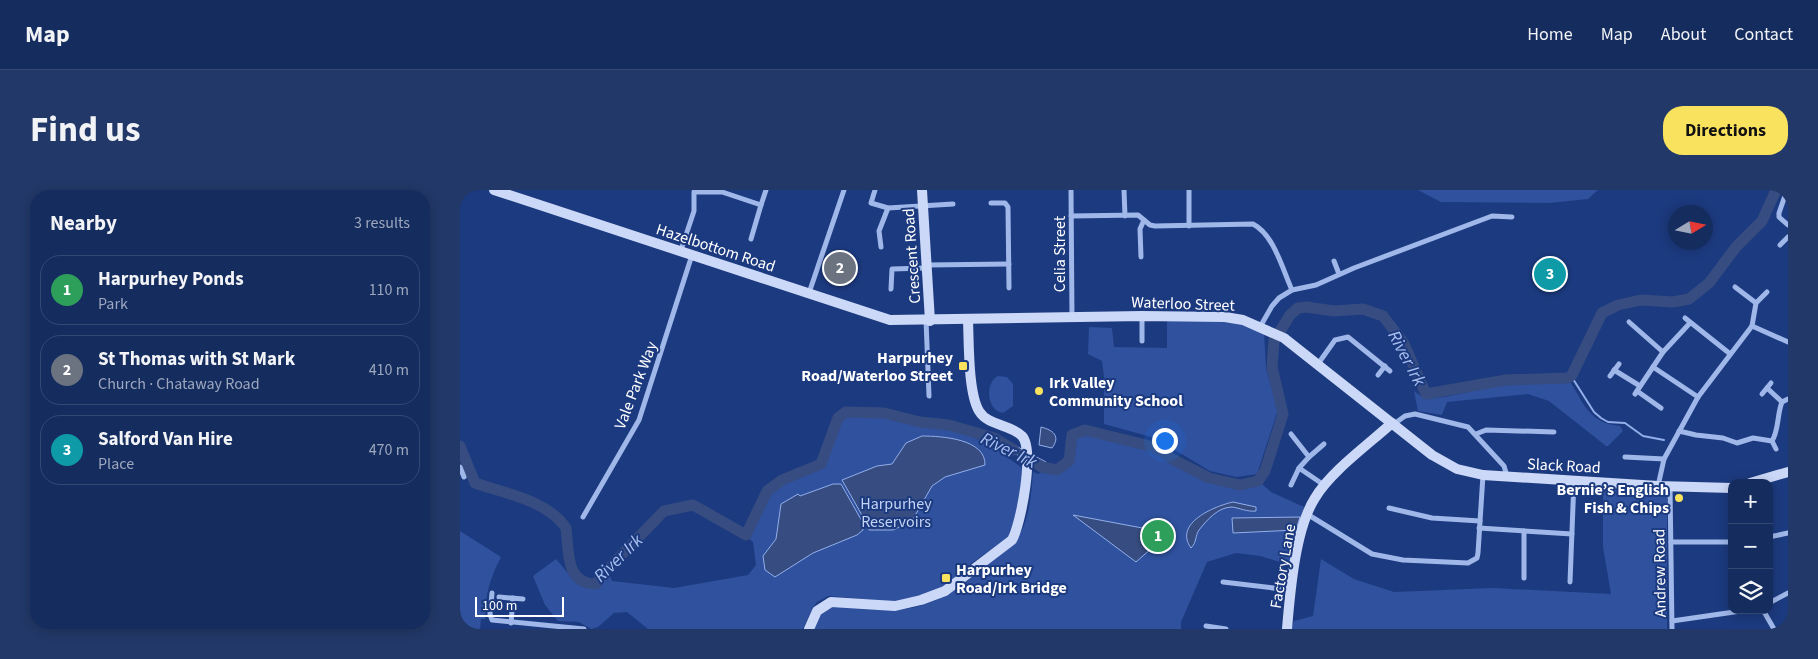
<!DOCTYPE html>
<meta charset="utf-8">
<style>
:root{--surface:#152c5f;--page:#223868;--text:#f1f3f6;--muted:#9da7bd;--line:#344874;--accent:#f9e25d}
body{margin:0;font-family:"Source Sans 3",sans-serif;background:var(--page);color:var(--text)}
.controls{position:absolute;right:15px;bottom:15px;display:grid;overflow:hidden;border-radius:10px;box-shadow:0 2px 12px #0003}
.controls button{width:45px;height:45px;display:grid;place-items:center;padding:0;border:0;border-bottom:1px solid var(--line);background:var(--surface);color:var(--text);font:25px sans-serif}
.compass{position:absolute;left:1208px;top:15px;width:45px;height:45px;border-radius:50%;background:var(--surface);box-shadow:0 2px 12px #0003;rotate:80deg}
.scale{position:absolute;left:15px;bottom:12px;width:89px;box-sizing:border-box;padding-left:5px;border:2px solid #fff;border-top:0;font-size:14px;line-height:18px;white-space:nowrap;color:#fff;-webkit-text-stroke:4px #1c3a7f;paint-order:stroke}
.you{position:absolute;left:704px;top:250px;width:18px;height:18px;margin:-12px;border:4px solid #fff;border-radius:50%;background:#1a73e8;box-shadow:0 0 0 8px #1a73e833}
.badge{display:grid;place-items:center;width:32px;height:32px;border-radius:50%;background:var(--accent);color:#fff;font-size:16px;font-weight:700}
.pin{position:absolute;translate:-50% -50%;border:2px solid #fff;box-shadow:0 1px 5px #0006}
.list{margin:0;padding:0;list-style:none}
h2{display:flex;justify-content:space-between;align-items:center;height:65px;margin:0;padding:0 20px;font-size:21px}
h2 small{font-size:16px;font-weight:400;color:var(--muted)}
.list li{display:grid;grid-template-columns:32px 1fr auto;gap:15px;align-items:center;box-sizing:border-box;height:70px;margin:0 10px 10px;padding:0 10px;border:1px solid var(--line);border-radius:20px}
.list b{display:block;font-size:19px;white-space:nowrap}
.list p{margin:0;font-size:16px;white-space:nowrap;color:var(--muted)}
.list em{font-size:16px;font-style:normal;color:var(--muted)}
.icon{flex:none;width:28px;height:28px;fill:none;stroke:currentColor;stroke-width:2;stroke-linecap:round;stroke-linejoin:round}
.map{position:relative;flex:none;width:1328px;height:439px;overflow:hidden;border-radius:20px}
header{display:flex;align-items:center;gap:30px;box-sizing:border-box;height:70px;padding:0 25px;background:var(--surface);border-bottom:1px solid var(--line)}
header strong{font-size:24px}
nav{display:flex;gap:28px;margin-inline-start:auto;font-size:18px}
.intro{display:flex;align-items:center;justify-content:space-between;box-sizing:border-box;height:120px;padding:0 30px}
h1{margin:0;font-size:35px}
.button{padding:12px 22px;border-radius:20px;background:var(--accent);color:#111;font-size:18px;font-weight:700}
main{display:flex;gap:30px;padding:0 30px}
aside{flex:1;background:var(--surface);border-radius:20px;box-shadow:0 2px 12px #0003}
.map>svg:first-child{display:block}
</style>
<header>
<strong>Map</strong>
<nav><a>Home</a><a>Map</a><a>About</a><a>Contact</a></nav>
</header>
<div class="intro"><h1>Find us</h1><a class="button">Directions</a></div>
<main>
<aside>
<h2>Nearby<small>3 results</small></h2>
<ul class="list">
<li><span class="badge" style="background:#2e9e5b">1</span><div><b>Harpurhey Ponds</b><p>Park</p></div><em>110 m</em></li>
<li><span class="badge" style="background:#6b7280">2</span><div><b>St Thomas with St Mark</b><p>Church · Chataway Road</p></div><em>410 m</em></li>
<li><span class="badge" style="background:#0f9aa8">3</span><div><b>Salford Van Hire</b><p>Place</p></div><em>470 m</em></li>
</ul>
</aside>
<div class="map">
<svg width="1328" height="439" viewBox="0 0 1328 439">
<rect width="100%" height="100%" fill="#1c3a7f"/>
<!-- green -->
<g fill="#2f519e">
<polygon points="958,0 1138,0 1128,9 1089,13 981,12"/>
<polygon points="707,130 766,130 804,142 806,178 818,220 797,284 776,287 750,281 695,248 644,234 644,187 642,171 628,164 629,137 652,138 654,157 707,158"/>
<path d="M538 186 547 187 553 194V216L543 223C527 221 524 193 538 186Z"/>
<path d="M1106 192 1111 193C1125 216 1130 233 1160 236L1163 241 1148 256H1146L1089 211 1068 204 987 212 982 225 958 221 954 201 965 209 984 207 1043 195Z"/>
<polygon points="389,225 424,227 460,237 490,239 528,253 565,280 561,311 550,346 509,375 485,397 466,405 437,412 368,406 357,412 352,419 343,439 188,439 167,422 154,423 138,437 131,439 119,432 98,431 85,415 73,386 96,369 118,395 143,388 149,383 152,391 214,398 288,385 296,375 293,352 287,347 309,303 322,293 362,275 380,232"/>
<path d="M625 245 693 259 748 291 780 298 802 294 811 302 844 317 830 375 800 366 776 363 747 372 721 432V439H353L362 420 370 418C391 414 413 421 435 420 487 417 517 382 556 351 570 329 571 307 573 282L578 284 602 271 613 250Z"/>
<polygon points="1143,299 1207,302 1207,439 831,439 834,431 853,426 861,369 894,389 934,402 1032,398 1151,404 1143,357"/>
<path d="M0 341 41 367C30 388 25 405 25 429H21L20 439H0Z"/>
</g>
<!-- water -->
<g fill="#374d81" stroke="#92afeb">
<path d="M581 237C593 240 601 246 592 258L579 255Z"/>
<path d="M462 246C482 246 526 249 525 275L485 287 472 296 452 331 433 340H409L407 327H403L382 290 417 276 432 274 446 253Z"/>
<polygon points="543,249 586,272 583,280 542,256"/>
<polygon points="373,294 381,294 403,333 403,340 397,345 353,363 315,387 305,380 303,366 316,349 321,314 338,304 340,306"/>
<path d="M773 312 796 317V321C787 322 780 318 772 317 758 317 747 330 739 340 735 346 737 352 731 358 713 333 755 316 773 312Z"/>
<polygon points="613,325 709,343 676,372"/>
<polygon points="840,327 836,340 773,343 772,328"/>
</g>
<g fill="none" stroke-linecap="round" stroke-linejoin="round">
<!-- stream -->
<polyline stroke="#92afeb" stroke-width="2" points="1108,188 1113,189 1134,222 1141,228 1148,232 1165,233 1183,246 1204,250"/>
<!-- river -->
<g stroke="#374d81" stroke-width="11">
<path d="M0 256 15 293C44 303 87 310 106 338 109 361 105 394 136 394L142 385 204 321 233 315 286 345 307 301 322 290 361 274 378 228 386 222 424 223 460 232 489 235 534 248 554 260"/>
<polyline points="572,271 582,277 597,280 609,271 612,245 625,240 694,257 714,270 749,288 780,295 798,291 805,281 823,224 812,177 814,151 830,125 838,118 847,117 874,121 903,119 923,126 943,152 966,204 1046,190 1108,188 1112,185 1142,123 1158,115 1181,110 1213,112 1229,109 1249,93 1276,57 1302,31 1316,0"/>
</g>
<!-- street -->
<g stroke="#9fb7e9" stroke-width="5">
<polyline points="415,0 411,13 428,18 493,14"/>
<polyline points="611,0 612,128"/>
<polyline points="664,0 665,26"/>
<polyline points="729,0 729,36"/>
<polyline points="1327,0 1319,23 1319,27 1328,35"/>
<polyline points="531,13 545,13 548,17 549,98"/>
<path d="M611 26 678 25 690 35 695 36 793 34C814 45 822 78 832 100"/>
<polyline points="291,49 301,15"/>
<polyline points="1320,55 1328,47"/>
<polyline points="421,57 419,41 428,18"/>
<polyline points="221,60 234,21 234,2 262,2 301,15 306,0"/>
<polyline points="681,67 680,39 684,30"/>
<polyline points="874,71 879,84"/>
<polyline points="467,75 549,74"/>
<polyline points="1275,97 1296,113"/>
<polyline points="431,99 432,79 466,78"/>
<polyline points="349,103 384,0"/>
<polyline points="682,126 682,151"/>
<polyline points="1225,128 1269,163"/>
<polyline points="466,130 469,206"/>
<polyline points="1169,132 1203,162"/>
<polyline points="1292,136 1296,113 1307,102"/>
<polyline points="1292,136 1328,152"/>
<polyline points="800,137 812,116 819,108 832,100 856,95 894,78 1032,26 1052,27"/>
<polyline points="858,174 875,150 888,147 930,181"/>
<polyline points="1193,177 1238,207"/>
<polyline points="1154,180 1180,196"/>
<polyline points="918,185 925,176"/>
<polyline points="1150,186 1159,174"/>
<polyline points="1307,198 1322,212"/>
<polyline points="1177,201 1201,218"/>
<polyline points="1175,204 1203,162 1230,133"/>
<polyline points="1302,204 1311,193"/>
<polyline points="934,234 945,226 955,224 1008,237 1044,276 1047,286"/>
<path d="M1219 241 1236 245 1263 248 1277 253 1293 248 1312 251C1319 240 1317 224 1322 212L1328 209"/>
<polyline points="831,244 849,267 839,278 864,295"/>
<polyline points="1016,244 1026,240 1094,242"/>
<polyline points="1312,251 1316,259"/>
<polyline points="849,267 864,254"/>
<polyline points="1165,267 1204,269"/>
<polyline points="0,277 4,287"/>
<polyline points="831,295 839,278"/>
<polyline points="1198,296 1204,269 1238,207 1292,136"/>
<polyline points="1210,296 1212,439"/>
<polyline points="929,318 972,328 1020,331"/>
<polyline points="847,324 912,364 943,370 1008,373 1017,368 1018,363 1023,285"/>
<polyline points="123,327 179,230 232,65"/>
<polyline points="1019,338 1112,344"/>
<polyline points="1309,347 1328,343"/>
<polyline points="1211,352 1272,352"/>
<polyline points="1064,388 1064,341"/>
<polyline points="763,392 830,400"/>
<polyline points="1110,392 1114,290"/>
<polyline points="32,403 30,424 32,430 124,439"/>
<polyline points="39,407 63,409"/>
<polyline points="1309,413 1328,403"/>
<polyline points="1303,420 1314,439"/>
<polyline points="1212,431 1288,420"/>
<polyline points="51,433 53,408"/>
<polyline points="746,436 766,439"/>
</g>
<!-- secondary -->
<g stroke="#cbd8f7" stroke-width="10">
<polyline points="34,0 430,130 682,126 765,127 783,130 824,148 972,265 997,279 1023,285 1198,296 1272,298"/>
<polyline points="462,0 470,131"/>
<polyline points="1290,293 1328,282"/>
<path d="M349 439 357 421 371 412 435 416 461 410 485 401 552 350C561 334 575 260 562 246 550 234 528 236 519 221 508 202 509 153 508 130"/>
<path d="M827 439C830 403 835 339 855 308 870 282 909 254 932 233"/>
</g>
</g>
<!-- markers -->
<g fill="#f9e25d" stroke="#1c3a7f" stroke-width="2">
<rect x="498" y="171" width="10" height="10" rx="2.5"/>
<circle cx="579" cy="201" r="5"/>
<circle cx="1219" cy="308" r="5"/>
<rect x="481" y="383" width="10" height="10" rx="2.5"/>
</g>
<g text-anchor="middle" stroke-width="4" stroke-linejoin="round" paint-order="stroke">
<!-- street labels -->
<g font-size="16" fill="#fff" stroke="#1c3a7f">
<text transform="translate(256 57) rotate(18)" y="6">Hazelbottom Road</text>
<text transform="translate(599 64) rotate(-90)" y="6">Celia Street</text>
<text transform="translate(451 66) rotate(-94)" y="6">Crescent Road</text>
<text transform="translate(723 113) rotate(2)" y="6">Waterloo Street</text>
<text transform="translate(175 195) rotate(-69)" y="6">Vale Park Way</text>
<text transform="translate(1104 275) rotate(3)" y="6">Slack Road</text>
<text transform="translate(822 376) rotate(-80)" y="6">Factory Lane</text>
<text transform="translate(1199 383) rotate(-91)" y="6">Andrew Road</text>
</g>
<!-- poi labels -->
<g font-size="16" font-weight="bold" fill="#fff" stroke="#1c3a7f" text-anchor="end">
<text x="493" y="173">Harpurhey<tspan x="493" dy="18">Road/Waterloo Street</tspan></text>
<text x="589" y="198" text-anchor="start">Irk Valley<tspan x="589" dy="18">Community School</tspan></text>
<text x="1209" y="305">Bernie’s English<tspan x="1209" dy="18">Fish &amp; Chips</tspan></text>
<text x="496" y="385" text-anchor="start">Harpurhey<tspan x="496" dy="18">Road/Irk Bridge</tspan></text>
</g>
<!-- park labels -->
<g font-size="16" fill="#c4d4f7" stroke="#1c3a7f">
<text x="436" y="319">Harpurhey<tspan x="436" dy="18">Reservoirs</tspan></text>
</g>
<!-- water labels -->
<g font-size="18" font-style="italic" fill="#abc1f1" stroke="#1c3a7f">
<text transform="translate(947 168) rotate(62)" y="6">River Irk</text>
<text transform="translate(549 260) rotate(26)" y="6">River Irk</text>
<text transform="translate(158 368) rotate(-44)" y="6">River Irk</text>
</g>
</g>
</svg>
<div class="controls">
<button>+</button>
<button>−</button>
<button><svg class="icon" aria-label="layers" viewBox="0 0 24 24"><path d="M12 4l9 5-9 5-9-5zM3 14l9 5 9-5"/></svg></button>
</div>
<svg class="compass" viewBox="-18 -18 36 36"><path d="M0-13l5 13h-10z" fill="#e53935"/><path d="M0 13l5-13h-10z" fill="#9da7bd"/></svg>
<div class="scale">100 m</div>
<div class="you"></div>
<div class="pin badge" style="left:698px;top:346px;background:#2e9e5b">1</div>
<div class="pin badge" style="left:380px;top:78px;background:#6b7280">2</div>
<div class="pin badge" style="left:1090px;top:84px;background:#0f9aa8">3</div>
</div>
</main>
